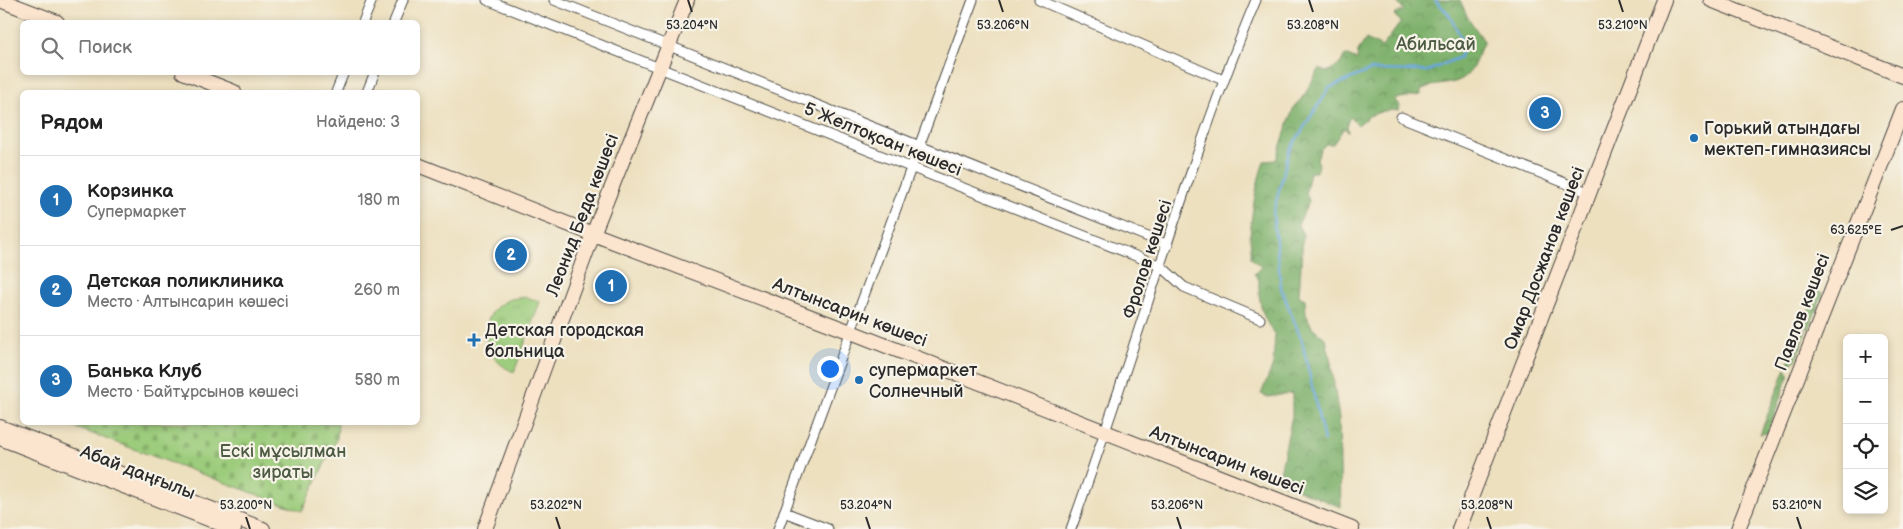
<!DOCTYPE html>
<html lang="ru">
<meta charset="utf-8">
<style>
:root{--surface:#fff;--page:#f6f6f6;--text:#222;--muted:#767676;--line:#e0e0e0;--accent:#1f6fb2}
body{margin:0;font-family:"Balsamiq Sans",sans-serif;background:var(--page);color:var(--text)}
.controls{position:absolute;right:15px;bottom:15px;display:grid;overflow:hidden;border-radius:8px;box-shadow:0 2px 8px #0003}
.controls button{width:45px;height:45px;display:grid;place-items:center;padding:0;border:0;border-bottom:1px solid var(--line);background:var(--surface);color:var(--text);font:25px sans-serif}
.you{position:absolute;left:829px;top:368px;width:18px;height:18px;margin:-12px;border:4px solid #fff;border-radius:50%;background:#1a73e8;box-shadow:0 0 0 8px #1a73e833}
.badge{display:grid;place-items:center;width:32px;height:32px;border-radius:50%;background:var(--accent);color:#fff;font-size:16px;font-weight:700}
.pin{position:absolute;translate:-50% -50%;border:2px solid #fff;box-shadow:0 1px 5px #0006}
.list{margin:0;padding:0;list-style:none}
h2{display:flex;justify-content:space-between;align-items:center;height:65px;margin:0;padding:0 20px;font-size:21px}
h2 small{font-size:16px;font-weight:400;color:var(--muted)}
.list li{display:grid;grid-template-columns:32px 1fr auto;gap:15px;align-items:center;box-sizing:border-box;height:90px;padding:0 20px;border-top:1px solid var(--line)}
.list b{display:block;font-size:19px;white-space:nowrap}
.list p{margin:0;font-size:16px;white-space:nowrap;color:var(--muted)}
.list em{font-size:16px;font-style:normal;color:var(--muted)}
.icon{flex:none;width:28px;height:28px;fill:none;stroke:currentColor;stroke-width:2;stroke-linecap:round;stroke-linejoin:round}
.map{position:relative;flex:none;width:1903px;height:529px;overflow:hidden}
.search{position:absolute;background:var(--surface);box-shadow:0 2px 8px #0003;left:20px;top:20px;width:400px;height:55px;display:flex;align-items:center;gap:12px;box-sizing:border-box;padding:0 18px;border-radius:8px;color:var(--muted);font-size:19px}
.panel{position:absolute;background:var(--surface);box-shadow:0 2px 8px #0003;left:20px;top:90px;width:400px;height:335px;border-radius:8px}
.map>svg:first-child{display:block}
</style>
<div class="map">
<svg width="1903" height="529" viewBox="0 0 1903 529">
<defs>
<pattern id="grass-tufts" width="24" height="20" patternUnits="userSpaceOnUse" patternTransform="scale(1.25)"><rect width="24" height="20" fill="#9ccc7b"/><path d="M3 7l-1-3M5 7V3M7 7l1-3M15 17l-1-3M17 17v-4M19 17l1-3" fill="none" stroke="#87af6a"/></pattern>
<pattern id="forest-crowns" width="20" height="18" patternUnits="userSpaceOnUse" patternTransform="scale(1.25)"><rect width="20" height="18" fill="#7db06b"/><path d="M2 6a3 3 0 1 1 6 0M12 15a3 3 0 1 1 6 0" fill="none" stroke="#678f58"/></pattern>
<pattern id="cemetery-stones" width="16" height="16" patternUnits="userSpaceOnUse" patternTransform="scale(1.25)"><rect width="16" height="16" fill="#9ccc7b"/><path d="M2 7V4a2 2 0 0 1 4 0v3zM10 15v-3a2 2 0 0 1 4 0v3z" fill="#87af6a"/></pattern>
</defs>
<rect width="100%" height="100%" fill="#f7f3e8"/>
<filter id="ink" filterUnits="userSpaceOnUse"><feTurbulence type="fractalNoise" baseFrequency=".02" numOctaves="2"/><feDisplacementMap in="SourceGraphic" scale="10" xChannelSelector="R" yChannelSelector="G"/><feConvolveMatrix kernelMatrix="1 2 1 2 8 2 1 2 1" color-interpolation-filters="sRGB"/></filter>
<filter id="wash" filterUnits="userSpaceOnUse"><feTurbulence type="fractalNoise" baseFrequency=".0096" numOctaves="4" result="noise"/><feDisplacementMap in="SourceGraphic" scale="20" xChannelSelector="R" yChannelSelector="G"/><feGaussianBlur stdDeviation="1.12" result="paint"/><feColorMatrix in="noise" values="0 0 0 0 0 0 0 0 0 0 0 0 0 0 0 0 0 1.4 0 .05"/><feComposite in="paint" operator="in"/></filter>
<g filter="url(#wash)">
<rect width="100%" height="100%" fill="#ede0bf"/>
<!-- grass -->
<path fill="url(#grass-tufts)" stroke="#647c53" d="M527 297 540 302 514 372C482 360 474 315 508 300 513 298 521 298 527 297Z"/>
<!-- forest -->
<g fill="url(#forest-crowns)" stroke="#546e4b">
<path d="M1395 0H1460L1467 16 1484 41C1473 64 1474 81 1444 84 1435 86 1429 85 1421 90V95L1394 99 1400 106 1399 110 1383 111 1369 116 1358 125 1350 117 1347 123 1348 132 1344 128 1333 144H1326L1320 150 1317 159 1319 165 1317 172H1310L1306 192 1309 201 1298 225 1303 234 1299 296 1305 299 1306 314 1312 327 1326 339 1331 363 1339 418 1341 507 1278 482 1292 416V393L1268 397 1261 394 1273 365 1275 335C1262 318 1258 301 1259 280L1254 274 1261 267 1251 258C1252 249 1250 243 1250 235 1252 209 1256 185 1264 161L1276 160 1294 106 1301 101 1319 69 1327 72 1340 64 1345 55 1357 60 1358 51 1366 39 1382 47 1401 22 1394 15 1404 10Z"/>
<polygon points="1817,291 1823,293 1809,329 1802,326"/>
<polygon points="1802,329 1807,331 1796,360 1790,363 1788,362"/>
<polygon points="1786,368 1789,373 1768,433 1760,434"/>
</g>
<!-- cemetery -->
<polygon fill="url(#cemetery-stones)" stroke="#647c53" points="63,423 338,423 337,438 302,511"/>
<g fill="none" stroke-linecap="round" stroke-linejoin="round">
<!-- stream -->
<polyline stroke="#68a6da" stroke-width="2.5" points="1324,441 1302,341 1281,288 1273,214 1289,151 1329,88 1371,70 1428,71 1460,57 1463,41 1448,13 1435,0"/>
</g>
</g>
<g filter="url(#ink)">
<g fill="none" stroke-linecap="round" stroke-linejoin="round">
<!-- street casing -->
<g stroke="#484641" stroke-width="11">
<g id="street">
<polyline points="487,0 1161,266 1184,287 1260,319"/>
<polyline points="554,0 1168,245"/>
<polyline points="1039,0 1223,80"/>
<polyline points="363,22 372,0"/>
<polyline points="394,22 403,0"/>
<polyline points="336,92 344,72"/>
<polyline points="367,92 375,72"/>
<polyline points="1401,117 1590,193"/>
<polyline points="784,512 828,529"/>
<polyline points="778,529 973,0"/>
<path d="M1071 529C1135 354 1184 172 1256 0"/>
</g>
</g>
<!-- secondary casing -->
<g stroke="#484641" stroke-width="16">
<g id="secondary">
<polyline points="0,0 57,22"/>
<polyline points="1711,0 1903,76"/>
<polyline points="183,72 234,92"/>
<polyline points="418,165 593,234 851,332 1352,529"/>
<polyline points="0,427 263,529"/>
<polyline points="0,438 234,529"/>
<polyline points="485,529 593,234 687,0"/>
<polyline points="1459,529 1664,0"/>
<polyline points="1738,529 1903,109"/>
</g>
</g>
<!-- street -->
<use href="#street" stroke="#fff" stroke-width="9"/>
<!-- secondary -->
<use href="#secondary" stroke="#fce5cf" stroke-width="14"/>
</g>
</g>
<!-- ticks -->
<path fill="none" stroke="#2b2b2b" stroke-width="2" d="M688 0 692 12M999 0 1003 12M1309 0 1313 12M1619 0 1623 12M1891 230 1903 226M246 517 250 529M556 517 560 529M866 517 870 529M1177 517 1181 529M1487 517 1491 529M1797 517 1801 529"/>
<!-- markers -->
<g fill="#1f6fb2" stroke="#f7f3e8" stroke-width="2">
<circle cx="1694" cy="138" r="5"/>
<path d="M471.5 332.5h5v5h5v5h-5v5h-5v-5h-5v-5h5z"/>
<circle cx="859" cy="380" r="5"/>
</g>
<g text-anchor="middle" stroke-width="4.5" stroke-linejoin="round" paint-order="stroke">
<!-- park labels -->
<g font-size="18" fill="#4d5b43" stroke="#f7f3e8">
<text x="1436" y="50">Абильсай</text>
<text x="283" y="457">Ескі мұсылман<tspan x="283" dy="21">зираты</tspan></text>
</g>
<!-- poi labels -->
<g font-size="18" fill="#2b2b2b" stroke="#f7f3e8" text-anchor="start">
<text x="1704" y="134">Горький атындағы<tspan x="1704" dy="21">мектеп-гимназиясы</tspan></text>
<text x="485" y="336">Детская городская<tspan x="485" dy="21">больница</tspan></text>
<text x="869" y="376">супермаркет<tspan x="869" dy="21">Солнечный</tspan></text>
</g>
<!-- street labels -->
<g font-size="18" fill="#2b2b2b" stroke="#f7f3e8">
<text transform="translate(883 139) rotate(22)" y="6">5 Желтоқсан көшесі</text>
<text transform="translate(582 215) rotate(-69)" y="6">Леонид Беда көшесі</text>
<text transform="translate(1544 258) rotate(-69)" y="6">Омар Досжанов көшесі</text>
<text transform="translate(1147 259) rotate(-72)" y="6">Фролов көшесі</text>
<text transform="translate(850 312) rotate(21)" y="6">Алтынсарин көшесі</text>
<text transform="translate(1802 312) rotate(-69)" y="6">Павлов көшесі</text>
<text transform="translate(1227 460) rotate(21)" y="6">Алтынсарин көшесі</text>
<text transform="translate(138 472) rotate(21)" y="6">Абай даңғылы</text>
</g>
</g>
<g font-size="12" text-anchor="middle" fill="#2b2b2b" stroke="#f7f3e8" stroke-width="4.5" stroke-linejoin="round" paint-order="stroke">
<text x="692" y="29">53.204°N</text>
<text x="1313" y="29">53.208°N</text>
<text x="1623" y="29">53.210°N</text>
<text x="1003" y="29">53.206°N</text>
<text x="1856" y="234">63.625°E</text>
<text x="246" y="509">53.200°N</text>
<text x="556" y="509">53.202°N</text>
<text x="866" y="509">53.204°N</text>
<text x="1177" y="509">53.206°N</text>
<text x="1487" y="509">53.208°N</text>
<text x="1797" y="509">53.210°N</text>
</g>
</svg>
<div class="controls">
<button>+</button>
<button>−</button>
<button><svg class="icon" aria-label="locate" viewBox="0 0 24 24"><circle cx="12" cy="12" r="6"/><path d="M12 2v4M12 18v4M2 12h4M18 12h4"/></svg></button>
<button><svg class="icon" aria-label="layers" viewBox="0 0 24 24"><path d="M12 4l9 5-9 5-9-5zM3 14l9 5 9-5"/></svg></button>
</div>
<div class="you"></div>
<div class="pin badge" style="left:611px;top:286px">1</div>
<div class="pin badge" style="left:511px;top:255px">2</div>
<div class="pin badge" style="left:1545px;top:113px">3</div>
<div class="search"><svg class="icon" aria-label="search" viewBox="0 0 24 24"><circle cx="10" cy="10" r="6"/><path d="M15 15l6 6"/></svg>Поиск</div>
<section class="panel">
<h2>Рядом<small>Найдено: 3</small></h2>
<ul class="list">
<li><span class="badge">1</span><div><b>Корзинка</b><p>Супермаркет</p></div><em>180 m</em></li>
<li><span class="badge">2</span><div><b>Детская поликлиника</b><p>Место · Алтынсарин көшесі</p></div><em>260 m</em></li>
<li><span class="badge">3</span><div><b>Банька Клуб</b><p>Место · Байтұрсынов көшесі</p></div><em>580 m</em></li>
</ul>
</section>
</div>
